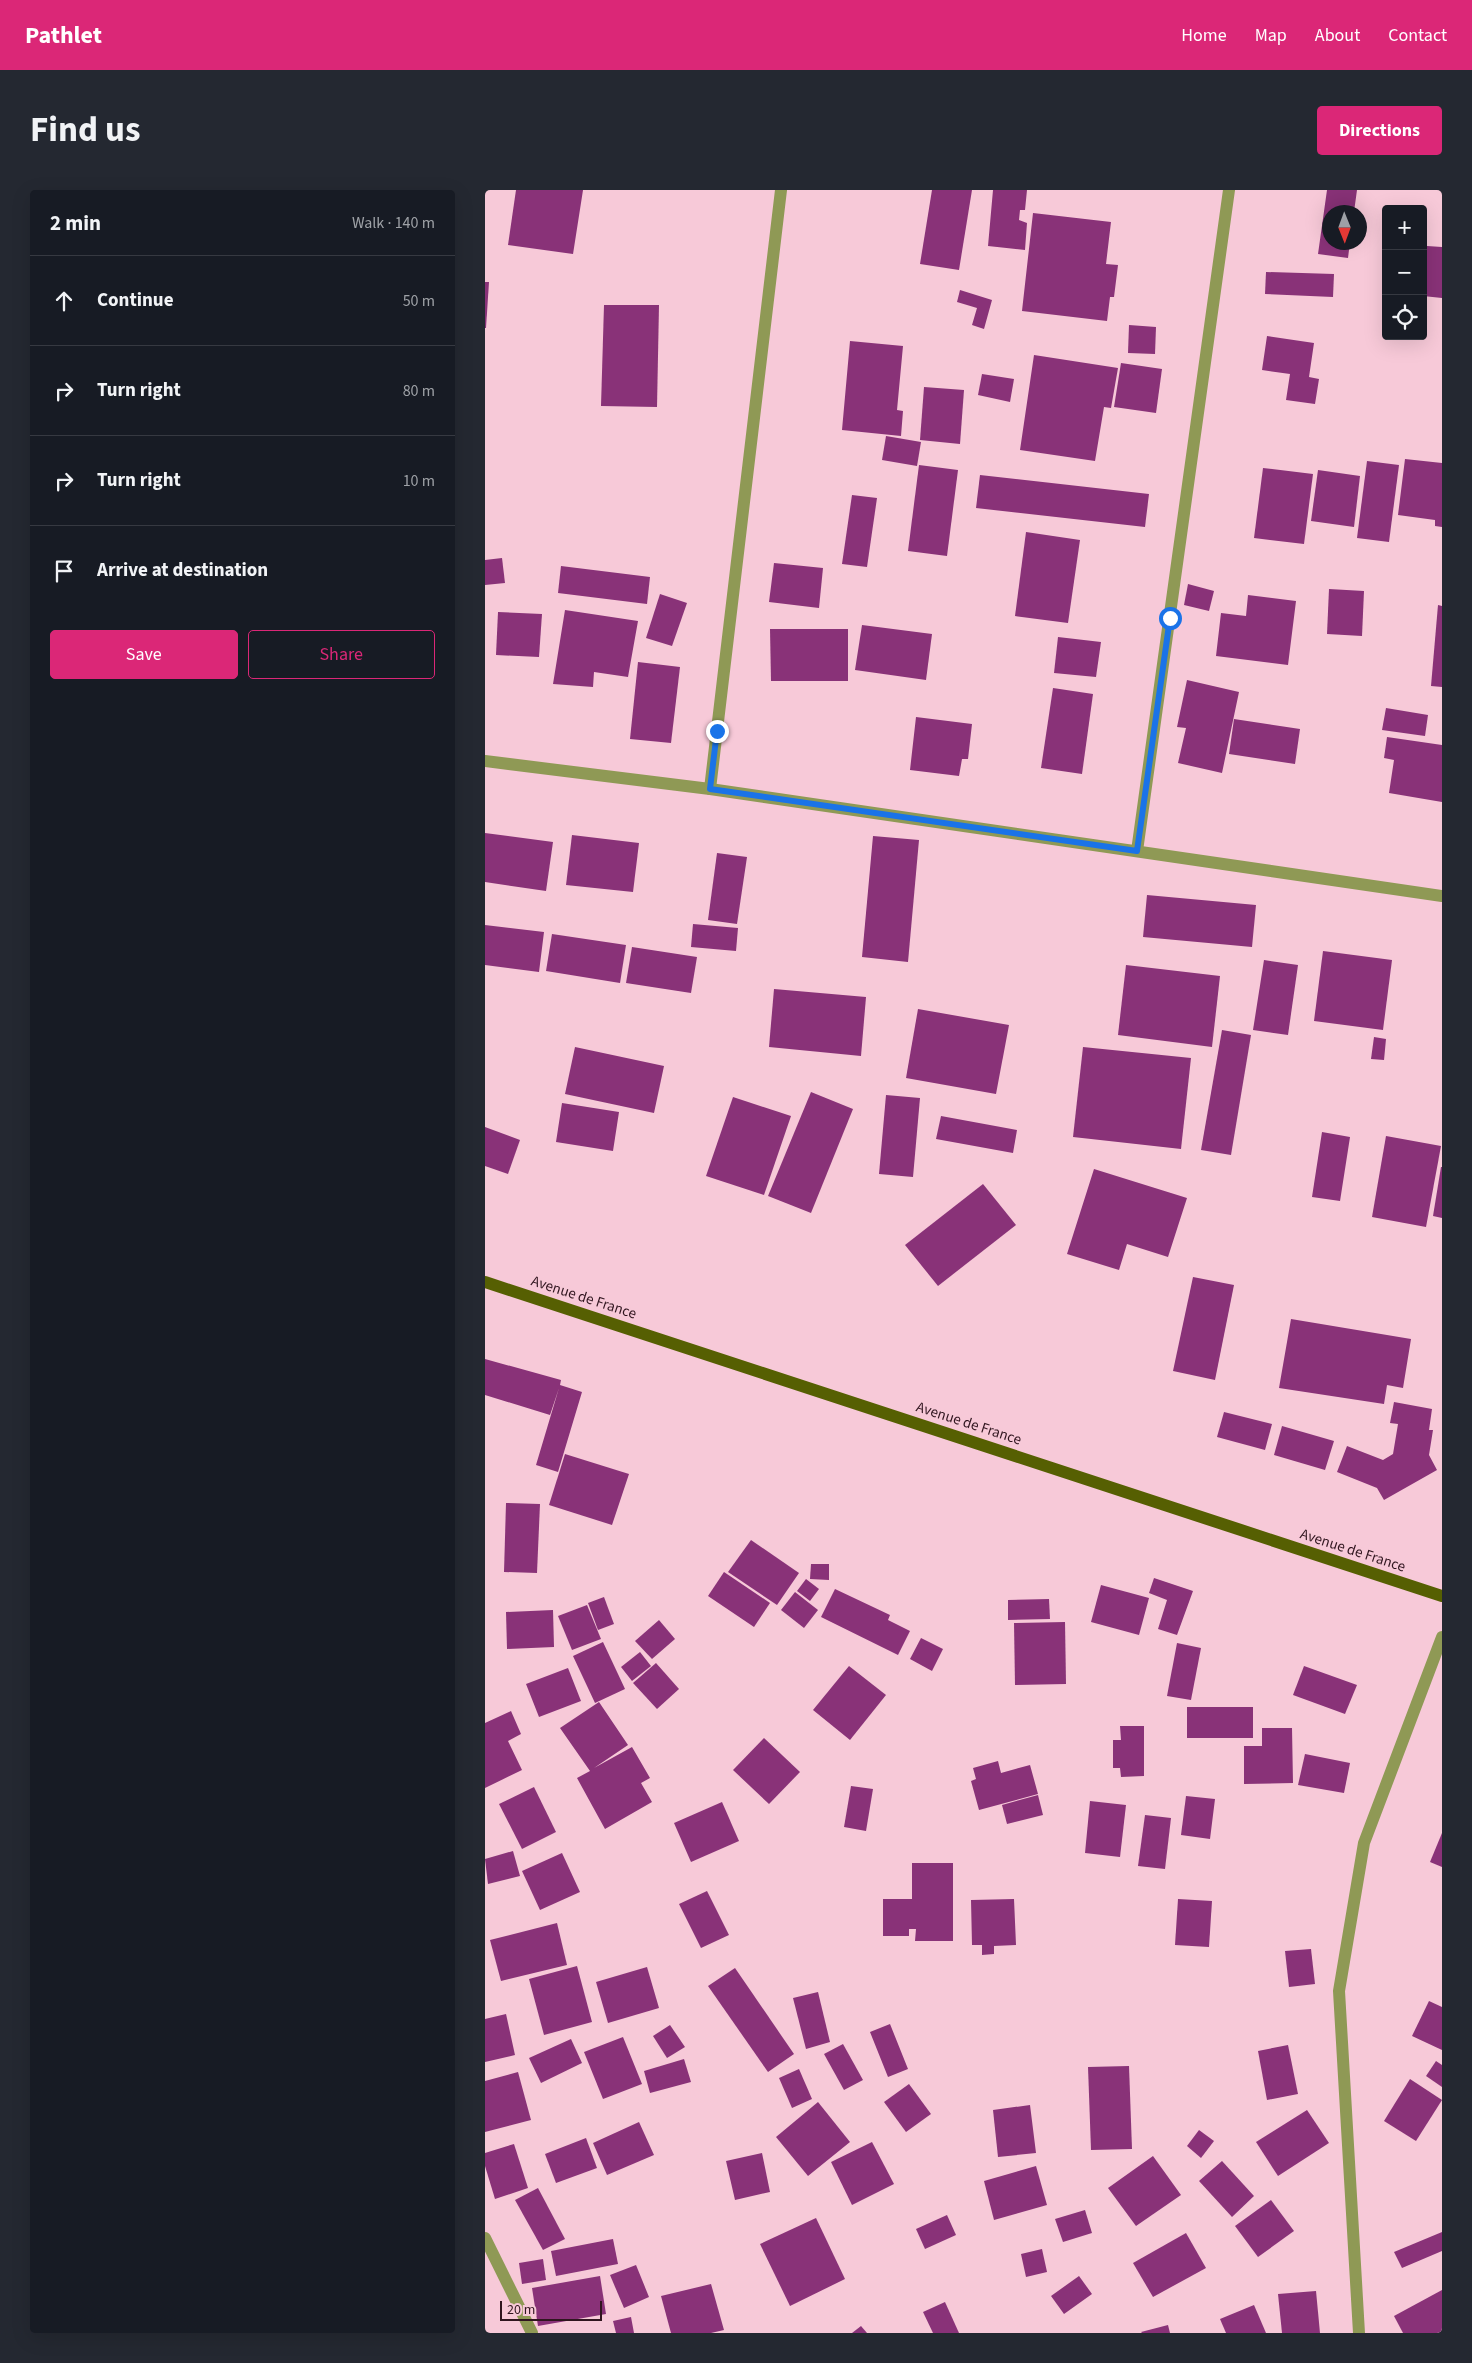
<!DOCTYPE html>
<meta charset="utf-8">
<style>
:root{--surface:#171b24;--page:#242831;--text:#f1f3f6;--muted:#9ea1a6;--line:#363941;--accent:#db2777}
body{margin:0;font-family:"Source Sans 3",sans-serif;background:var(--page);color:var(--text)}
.controls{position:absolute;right:15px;top:15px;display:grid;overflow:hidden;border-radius:5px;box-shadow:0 5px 20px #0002}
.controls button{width:45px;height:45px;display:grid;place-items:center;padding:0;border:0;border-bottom:1px solid var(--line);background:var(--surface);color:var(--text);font:25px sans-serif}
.compass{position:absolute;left:837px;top:15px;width:45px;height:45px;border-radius:50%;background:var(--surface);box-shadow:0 5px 20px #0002;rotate:179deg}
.scale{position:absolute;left:15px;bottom:12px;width:102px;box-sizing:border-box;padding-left:5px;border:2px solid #30151f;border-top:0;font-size:14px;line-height:18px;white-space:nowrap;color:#30151f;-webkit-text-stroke:4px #f7c9d8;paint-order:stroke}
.stop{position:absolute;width:15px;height:15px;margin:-11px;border:4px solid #1a73e8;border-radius:50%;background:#fff}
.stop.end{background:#1a73e8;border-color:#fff;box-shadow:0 1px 5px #0008}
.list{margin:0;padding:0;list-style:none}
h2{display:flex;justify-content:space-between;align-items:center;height:65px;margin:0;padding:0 20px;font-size:21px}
h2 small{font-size:16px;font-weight:400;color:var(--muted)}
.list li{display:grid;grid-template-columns:32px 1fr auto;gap:15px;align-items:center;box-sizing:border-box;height:90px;padding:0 20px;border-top:1px solid var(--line)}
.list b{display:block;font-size:19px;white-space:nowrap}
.list em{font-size:16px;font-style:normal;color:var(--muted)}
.actions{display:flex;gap:10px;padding:15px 20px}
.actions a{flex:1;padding:11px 0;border:1px solid var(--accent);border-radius:5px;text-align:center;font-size:18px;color:var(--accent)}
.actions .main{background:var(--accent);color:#fff}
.icon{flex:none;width:28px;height:28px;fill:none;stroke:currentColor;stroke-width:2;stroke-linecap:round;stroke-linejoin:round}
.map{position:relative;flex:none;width:957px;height:2143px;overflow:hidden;border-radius:5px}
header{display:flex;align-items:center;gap:30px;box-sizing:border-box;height:70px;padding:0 25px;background:var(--accent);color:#fff}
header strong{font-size:24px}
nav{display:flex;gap:28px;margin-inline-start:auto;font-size:18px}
.intro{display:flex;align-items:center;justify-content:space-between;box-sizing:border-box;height:120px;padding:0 30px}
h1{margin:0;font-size:35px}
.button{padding:12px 22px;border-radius:5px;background:var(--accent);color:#fff;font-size:18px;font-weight:700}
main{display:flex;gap:30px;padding:0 30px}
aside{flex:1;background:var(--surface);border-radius:5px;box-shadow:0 5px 20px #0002}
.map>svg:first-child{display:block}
</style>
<header>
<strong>Pathlet</strong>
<nav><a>Home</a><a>Map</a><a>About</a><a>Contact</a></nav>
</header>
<div class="intro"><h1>Find us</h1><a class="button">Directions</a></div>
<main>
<aside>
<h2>2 min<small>Walk · 140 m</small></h2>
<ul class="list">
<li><svg class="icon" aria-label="ahead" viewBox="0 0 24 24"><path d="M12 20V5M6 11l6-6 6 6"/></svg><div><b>Continue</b></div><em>50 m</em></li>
<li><svg class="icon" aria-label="right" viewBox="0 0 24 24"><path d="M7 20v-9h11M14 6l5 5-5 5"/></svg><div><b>Turn right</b></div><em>80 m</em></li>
<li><svg class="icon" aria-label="right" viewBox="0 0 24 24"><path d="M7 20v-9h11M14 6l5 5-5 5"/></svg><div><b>Turn right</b></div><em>10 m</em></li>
<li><svg class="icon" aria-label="arrive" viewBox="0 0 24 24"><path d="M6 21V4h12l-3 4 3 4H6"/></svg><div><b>Arrive at destination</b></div></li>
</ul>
<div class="actions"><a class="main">Save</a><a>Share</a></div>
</aside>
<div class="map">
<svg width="957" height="2143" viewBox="0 0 957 2143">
<rect width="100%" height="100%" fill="#f7c9d8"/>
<!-- building -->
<g fill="#893278">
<polygon points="31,0 98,0 88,64 23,55"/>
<polygon points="447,0 487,0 474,80 435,74"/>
<polygon points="508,0 542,0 540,20 535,20 534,30 542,33 540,60 503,56"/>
<polygon points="842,0 872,0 869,22 844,22 844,52 865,52 863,68 833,64"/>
<polygon points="548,23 626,32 621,74 633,75 629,107 625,107 622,131 537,121"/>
<polygon points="942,56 957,57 957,108 938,106"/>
<polygon points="781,82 849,84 848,107 780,104"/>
<polygon points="0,92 4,92 1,138 0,138"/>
<polygon points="475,100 507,110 499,139 487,135 492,118 472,112"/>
<polygon points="119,115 174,115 172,217 116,216"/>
<polygon points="644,135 671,137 670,164 643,163"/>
<polygon points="782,146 829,153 824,187 834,189 830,214 801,210 805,184 777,180"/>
<polygon points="365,151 418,156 412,220 418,221 416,246 357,240"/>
<polygon points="549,165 633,178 626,218 619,217 610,271 535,260"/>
<polygon points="636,173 677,179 671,223 629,217"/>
<polygon points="497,184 529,189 525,212 493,205"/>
<polygon points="439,197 479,200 475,254 435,250"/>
<polygon points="401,246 436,252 432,276 397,270"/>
<polygon points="920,269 957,273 957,337 950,336 950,330 913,325"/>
<polygon points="882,271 914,275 904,352 872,348"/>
<polygon points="434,275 473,280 462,366 423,361"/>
<polygon points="778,278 828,284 819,354 769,348"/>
<polygon points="833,280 875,286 869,337 826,331"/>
<polygon points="495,285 664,304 660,337 491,318"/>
<polygon points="367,305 392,308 382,377 357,374"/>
<polygon points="541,342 595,350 583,433 530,426"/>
<polygon points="17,368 20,393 0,395 0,370"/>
<polygon points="289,373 338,378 334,418 284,412"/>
<polygon points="76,376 165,387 162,414 73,403"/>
<polygon points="703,394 729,401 724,421 699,415"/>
<polygon points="844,399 879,401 877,446 842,444"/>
<polygon points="175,404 202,413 187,456 161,448"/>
<polygon points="763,405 811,411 803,475 731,466 736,423 761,426"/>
<polygon points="953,415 957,416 957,497 946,496"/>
<polygon points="80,420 153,431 143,487 109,482 108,497 68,494"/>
<polygon points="13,422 57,424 54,467 11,465"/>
<polygon points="377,435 447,444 441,490 370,480"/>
<polygon points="285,439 363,439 363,491 286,491"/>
<polygon points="573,447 616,452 611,487 569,483"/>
<polygon points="153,472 195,477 186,553 145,549"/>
<polygon points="702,490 754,502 737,583 693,573 701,538 692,537"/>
<polygon points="568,498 608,504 597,584 556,578"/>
<polygon points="901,518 943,525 940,546 897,540"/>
<polygon points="431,527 487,534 483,569 477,569 474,586 425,580"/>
<polygon points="749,529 815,539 810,574 744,564"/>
<polygon points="902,547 957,555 957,612 904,603 909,570 899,568"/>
<polygon points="0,643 68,652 61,701 0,692"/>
<polygon points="87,645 154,653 148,702 81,695"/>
<polygon points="388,646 434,650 423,772 377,767"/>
<polygon points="232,663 262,667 252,734 223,730"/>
<polygon points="662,705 771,715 767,757 658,747"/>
<polygon points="208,734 253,738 251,761 206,757"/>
<polygon points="0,735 59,742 54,782 0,775"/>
<polygon points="67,744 141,755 135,793 61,781"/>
<polygon points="147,757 212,767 206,803 141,793"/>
<polygon points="838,761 907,770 898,840 829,831"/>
<polygon points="779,770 813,775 803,845 768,840"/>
<polygon points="641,775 735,786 727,857 633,845"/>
<polygon points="289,799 381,807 376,866 284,857"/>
<polygon points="433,819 524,835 511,904 421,888"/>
<polygon points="737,840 766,845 746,965 716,960"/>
<polygon points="889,847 901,849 899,870 886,869"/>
<polygon points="90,857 179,876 169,923 80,904"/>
<polygon points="598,857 706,868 696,959 588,947"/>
<polygon points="326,902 368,919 326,1023 283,1006"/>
<polygon points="401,905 435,908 428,987 394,984"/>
<polygon points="248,907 306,926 279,1005 221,986"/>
<polygon points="77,913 134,922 128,961 71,952"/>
<polygon points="456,926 532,940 528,963 451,949"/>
<polygon points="0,937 35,950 23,984 0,976"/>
<polygon points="837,942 865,947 855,1011 827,1007"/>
<polygon points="901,946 956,956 941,1037 887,1027"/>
<polygon points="956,977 957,977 957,1028 948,1026"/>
<polygon points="609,979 702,1008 683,1067 642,1054 634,1080 582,1064"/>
<polygon points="498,994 531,1035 453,1096 420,1055"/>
<polygon points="708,1087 749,1095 730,1190 688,1181"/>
<polygon points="806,1129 926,1149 918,1198 902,1195 899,1214 794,1198"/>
<polygon points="0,1169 76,1190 75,1195 97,1202 73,1282 51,1275 74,1198 65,1225 0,1205"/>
<polygon points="909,1212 947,1219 944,1240 948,1240 944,1265 952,1280 899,1310 892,1298 852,1282 862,1256 898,1270 908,1264 913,1234 905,1233"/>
<polygon points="739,1222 787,1234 780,1260 732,1247"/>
<polygon points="797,1236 849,1251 840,1280 789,1265"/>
<polygon points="80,1264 144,1284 127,1335 64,1315"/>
<polygon points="21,1313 55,1314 52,1383 19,1382"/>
<polygon points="266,1350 314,1383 292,1415 243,1382"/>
<polygon points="326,1374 344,1374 344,1390 325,1389"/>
<polygon points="239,1382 285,1413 269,1437 223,1406"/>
<polygon points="669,1388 708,1401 692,1445 673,1439 682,1410 664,1403"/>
<polygon points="321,1389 334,1399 325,1411 312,1401"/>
<polygon points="616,1395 664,1408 654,1445 606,1432"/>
<polygon points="350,1399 405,1425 403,1430 425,1441 413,1465 336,1427"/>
<polygon points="310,1402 333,1420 319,1438 296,1420"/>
<polygon points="119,1407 129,1434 113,1440 103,1413"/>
<polygon points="564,1409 565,1429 523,1430 523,1410"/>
<polygon points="102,1415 116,1449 87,1460 73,1426"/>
<polygon points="68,1420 69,1457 22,1459 21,1422"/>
<polygon points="174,1430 190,1449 167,1469 150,1451"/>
<polygon points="580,1432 581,1494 530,1495 529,1433"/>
<polygon points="436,1448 458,1459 447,1481 425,1469"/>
<polygon points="118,1452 140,1499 110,1513 88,1466"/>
<polygon points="692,1453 716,1458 706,1510 682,1506"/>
<polygon points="155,1462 166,1476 147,1491 136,1477"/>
<polygon points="171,1473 194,1499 172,1519 148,1493"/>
<polygon points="364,1476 401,1505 365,1550 328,1520"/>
<polygon points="819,1476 872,1495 860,1524 808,1505"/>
<polygon points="83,1478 96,1511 54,1527 41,1494"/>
<polygon points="114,1512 143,1555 109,1578 147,1557 165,1588 156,1593 167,1612 120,1639 92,1588 105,1581 75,1538"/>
<rect x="702" y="1517" width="66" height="31"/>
<polygon points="26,1521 36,1544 23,1551 37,1580 0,1598 0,1533"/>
<polygon points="635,1536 659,1536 659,1586 636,1587 635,1578 628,1578 628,1550 636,1550"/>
<polygon points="777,1538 807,1538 808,1593 759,1594 759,1556 777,1556"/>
<polygon points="279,1548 315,1582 284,1614 248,1580"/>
<polygon points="820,1564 865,1573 859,1603 813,1595"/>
<polygon points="513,1571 516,1583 545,1575 553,1604 494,1620 486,1591 491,1589 488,1578"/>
<polygon points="366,1596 388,1599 381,1641 359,1637"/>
<polygon points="49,1597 71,1642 37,1659 14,1614"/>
<polygon points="553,1605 558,1625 522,1634 517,1615"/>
<polygon points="701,1606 730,1609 725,1649 696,1645"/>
<polygon points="605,1611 641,1615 635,1667 600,1663"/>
<polygon points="237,1612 254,1651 206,1672 189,1633"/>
<polygon points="660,1625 686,1628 680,1679 653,1676"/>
<polygon points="957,1643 957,1677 945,1672"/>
<polygon points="28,1661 35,1686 3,1694 0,1669"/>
<polygon points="77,1663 95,1702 55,1720 37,1681"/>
<polygon points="427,1673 468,1673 468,1751 430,1751 431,1739 424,1739 424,1746 398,1746 398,1709 427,1709"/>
<polygon points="222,1701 244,1745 216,1758 194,1714"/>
<polygon points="529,1709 531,1755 509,1756 509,1764 497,1765 497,1755 487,1755 486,1710"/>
<polygon points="693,1709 727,1711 724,1757 690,1755"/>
<polygon points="72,1733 82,1775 16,1791 5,1750"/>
<polygon points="826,1759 830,1794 804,1797 800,1761"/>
<polygon points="92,1776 107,1832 59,1845 44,1789"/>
<polygon points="162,1777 174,1818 123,1833 111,1792"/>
<polygon points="250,1778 309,1864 283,1882 223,1796"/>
<polygon points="333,1802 345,1852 321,1859 308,1808"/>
<polygon points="944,1811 957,1817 957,1860 927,1846"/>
<polygon points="21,1824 30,1865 0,1872 0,1829"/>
<polygon points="405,1834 423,1879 403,1887 385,1842"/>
<polygon points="185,1835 200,1857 182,1868 168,1846"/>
<polygon points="138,1847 157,1894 118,1909 99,1862"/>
<polygon points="86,1849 97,1873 56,1893 44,1868"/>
<polygon points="358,1854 378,1890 359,1900 339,1864"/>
<polygon points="803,1855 813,1904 782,1910 773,1861"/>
<polygon points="199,1869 206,1892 165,1903 159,1881"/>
<polygon points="951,1871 957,1875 957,1897 941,1886"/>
<polygon points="644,1876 647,1959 606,1960 603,1877"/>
<polygon points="314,1879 327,1909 307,1918 294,1888"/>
<polygon points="33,1882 46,1930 0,1942 0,1891"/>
<polygon points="925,1889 957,1910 931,1951 899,1931"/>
<polygon points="424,1894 446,1924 421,1942 399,1912"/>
<polygon points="333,1912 365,1952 323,1986 291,1947"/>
<polygon points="545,1915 551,1963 513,1967 508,1920"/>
<polygon points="822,1920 844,1953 793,1986 771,1952"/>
<polygon points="154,1932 169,1965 122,1985 108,1953"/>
<polygon points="714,1940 729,1951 716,1968 702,1956"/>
<polygon points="101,1948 112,1978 71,1993 60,1964"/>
<polygon points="387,1952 409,1994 367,2015 346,1972"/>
<polygon points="29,1954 43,1998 10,2009 0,1976 0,1963"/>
<polygon points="277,1963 285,2002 250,2010 241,1971"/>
<polygon points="668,1966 696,2005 651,2036 623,1998"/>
<polygon points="737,1971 769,2006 747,2027 714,1991"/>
<polygon points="551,1976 562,2015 509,2030 499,1991"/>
<polygon points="53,1998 80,2049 58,2060 30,2010"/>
<polygon points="786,2010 809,2041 773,2067 750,2036"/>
<polygon points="600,2020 607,2043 578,2052 570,2029"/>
<polygon points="462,2025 471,2045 440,2059 431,2039"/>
<polygon points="331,2028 360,2089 305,2116 275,2054"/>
<polygon points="957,2042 957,2061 917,2078 909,2062"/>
<polygon points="701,2043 721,2078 668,2107 648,2073"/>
<polygon points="128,2049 133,2074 71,2086 66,2061"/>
<polygon points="557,2059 562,2082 541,2087 536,2064"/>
<polygon points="58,2069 61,2090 37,2094 34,2073"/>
<polygon points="151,2075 164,2107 139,2118 125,2085"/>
<polygon points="115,2086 121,2124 53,2136 47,2098"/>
<polygon points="594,2086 607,2104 579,2124 566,2106"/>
<polygon points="226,2094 239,2140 226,2143 186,2143 176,2106"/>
<polygon points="957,2100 957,2143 918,2143 909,2126"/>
<polygon points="831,2101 835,2143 797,2143 793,2104"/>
<polygon points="460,2112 474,2143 448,2143 438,2122"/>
<polygon points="769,2115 781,2143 741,2143 735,2129"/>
<polygon points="146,2127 149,2143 131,2143 128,2131"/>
<polygon points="683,2135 685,2143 657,2143 656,2142"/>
<polygon points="376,2136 382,2143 367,2143"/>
</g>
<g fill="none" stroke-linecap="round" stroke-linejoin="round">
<!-- service -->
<polyline stroke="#8f9955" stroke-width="12" points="0,2048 47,2143"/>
<!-- minor -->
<g stroke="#8f9955" stroke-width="12">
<polyline points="0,571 225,599 957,706"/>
<polyline points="225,599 296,0"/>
<polyline points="652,661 744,0"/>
</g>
<!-- tertiary -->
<polyline stroke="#8f9955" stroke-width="12" points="874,2143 854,1801 879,1653 957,1447"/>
<!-- primary -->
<polyline stroke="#565f02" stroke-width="12" points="0,1092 957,1406"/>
</g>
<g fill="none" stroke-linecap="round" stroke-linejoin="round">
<!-- route -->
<polyline stroke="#1a73e8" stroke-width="6" points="232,541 225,599 652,661 685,428"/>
</g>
<g text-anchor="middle" stroke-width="5" stroke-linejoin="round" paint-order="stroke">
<!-- street labels -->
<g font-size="15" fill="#30151f" stroke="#f7c9d8">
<text transform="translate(99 1107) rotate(18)" y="5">Avenue de France</text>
<text transform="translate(484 1233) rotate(18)" y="5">Avenue de France</text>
<text transform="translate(868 1360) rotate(18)" y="5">Avenue de France</text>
</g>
</g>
</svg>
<div class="controls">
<button>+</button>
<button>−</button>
<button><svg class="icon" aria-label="locate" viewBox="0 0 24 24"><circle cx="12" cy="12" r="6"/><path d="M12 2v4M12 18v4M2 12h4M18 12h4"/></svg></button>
</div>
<svg class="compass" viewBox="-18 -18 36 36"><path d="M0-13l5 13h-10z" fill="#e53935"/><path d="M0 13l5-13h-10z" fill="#9ea1a6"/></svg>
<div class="scale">20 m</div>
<div class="stop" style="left:685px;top:428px"></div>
<div class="stop end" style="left:232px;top:541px"></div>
</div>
</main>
